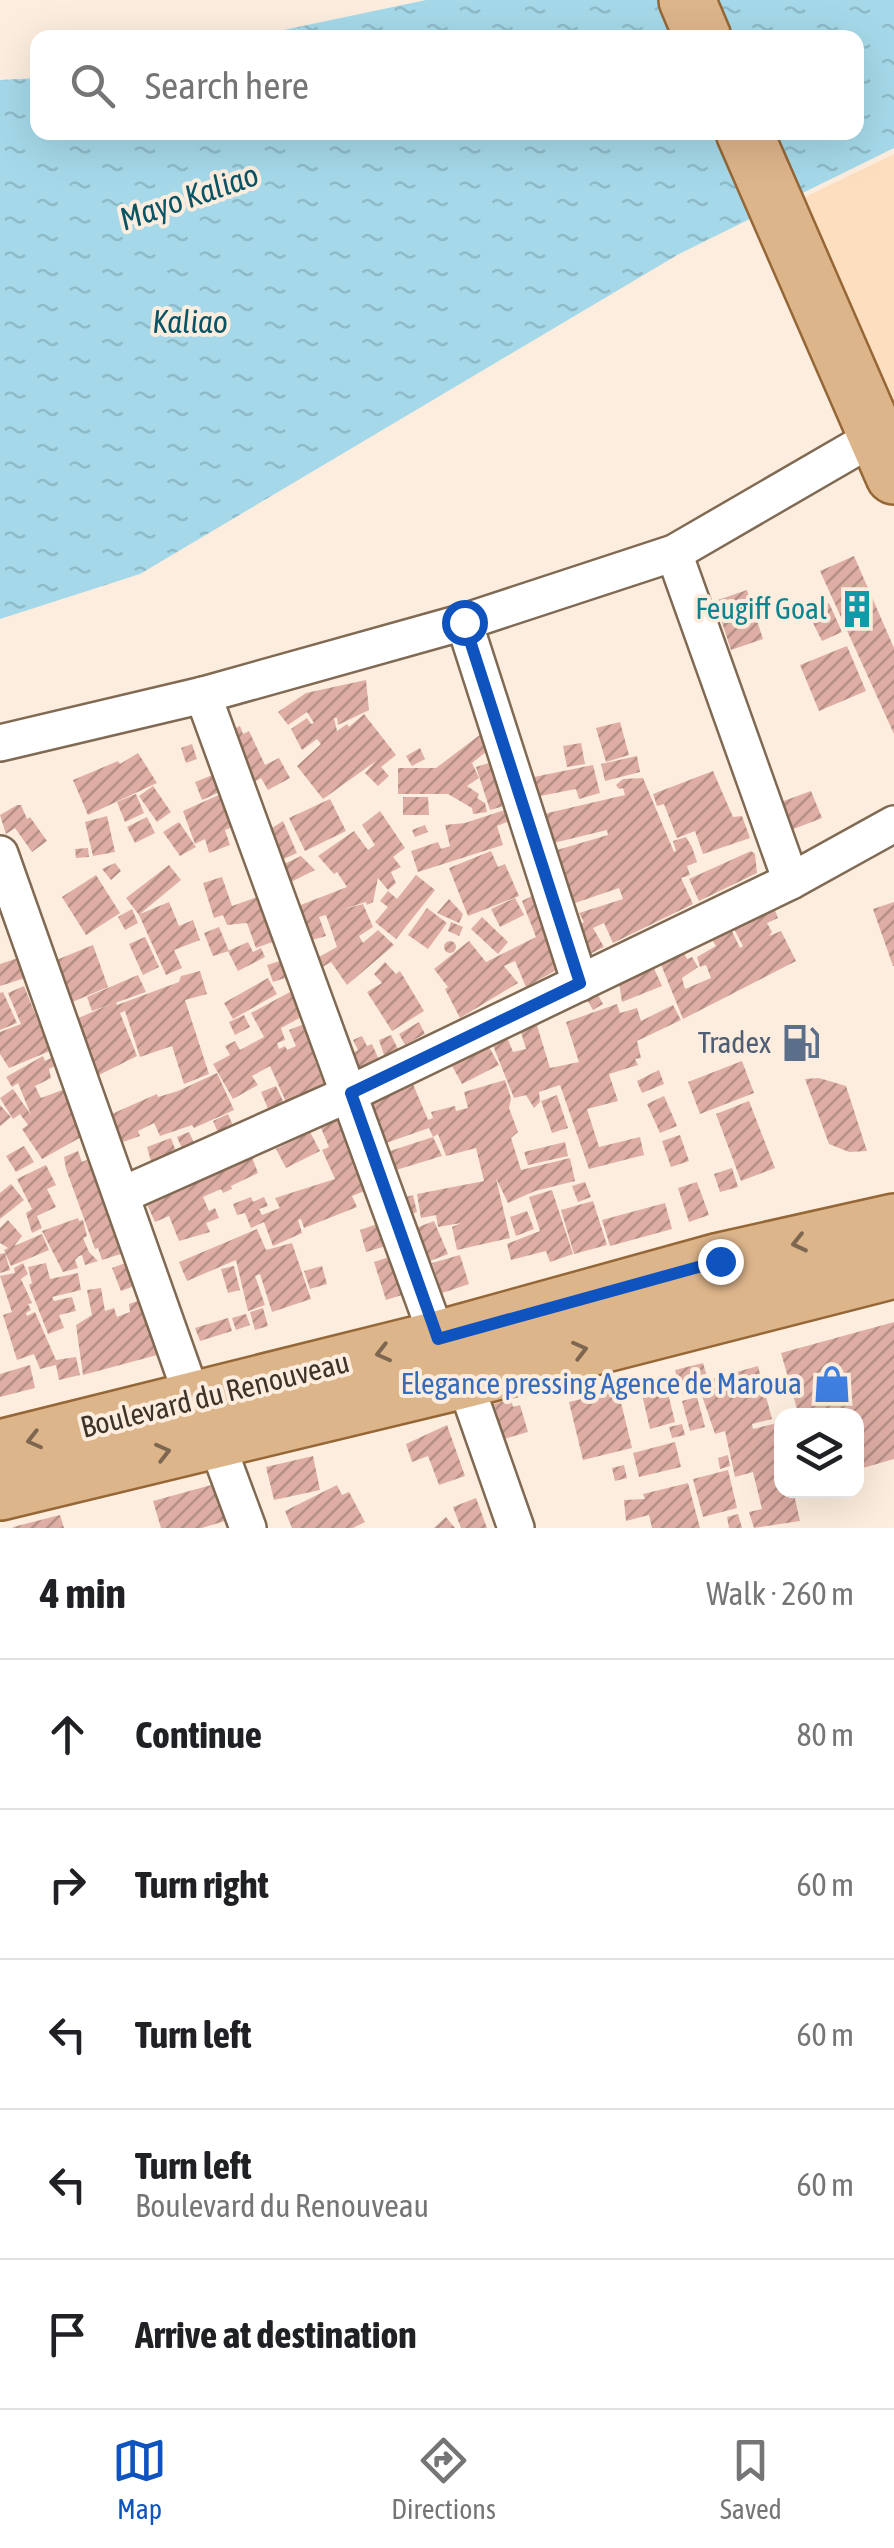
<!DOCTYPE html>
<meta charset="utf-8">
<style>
:root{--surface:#fff;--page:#f2f2f2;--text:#202124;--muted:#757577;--line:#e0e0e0;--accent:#0e53be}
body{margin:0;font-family:"Asap Condensed",sans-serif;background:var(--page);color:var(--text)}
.controls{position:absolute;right:30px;bottom:30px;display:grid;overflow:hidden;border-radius:20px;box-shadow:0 10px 40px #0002}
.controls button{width:90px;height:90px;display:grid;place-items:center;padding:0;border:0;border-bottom:2px solid var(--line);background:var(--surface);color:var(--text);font:50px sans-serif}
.stop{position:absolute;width:30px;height:30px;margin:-22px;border:8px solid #0e53be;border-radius:50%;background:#fff}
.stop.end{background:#0e53be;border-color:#fff;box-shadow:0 2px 10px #0008}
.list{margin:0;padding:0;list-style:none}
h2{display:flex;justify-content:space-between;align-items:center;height:130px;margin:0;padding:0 40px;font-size:42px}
h2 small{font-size:32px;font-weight:400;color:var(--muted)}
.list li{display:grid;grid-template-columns:65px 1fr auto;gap:30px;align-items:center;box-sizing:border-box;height:150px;padding:0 40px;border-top:2px solid var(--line)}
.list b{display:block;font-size:38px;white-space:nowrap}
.list p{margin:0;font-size:32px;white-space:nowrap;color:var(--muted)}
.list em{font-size:32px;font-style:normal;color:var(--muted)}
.icon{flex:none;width:55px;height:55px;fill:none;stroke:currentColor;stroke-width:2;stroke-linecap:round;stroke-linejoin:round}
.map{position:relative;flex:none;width:894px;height:1528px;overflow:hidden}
.search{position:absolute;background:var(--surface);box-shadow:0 10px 40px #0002;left:30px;right:30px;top:30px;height:110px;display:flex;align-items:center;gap:25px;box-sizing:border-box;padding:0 35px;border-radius:20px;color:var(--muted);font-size:38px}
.sheet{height:880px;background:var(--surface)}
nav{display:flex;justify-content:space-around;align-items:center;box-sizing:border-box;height:140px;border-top:2px solid var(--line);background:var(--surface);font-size:28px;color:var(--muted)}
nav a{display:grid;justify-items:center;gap:5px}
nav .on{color:var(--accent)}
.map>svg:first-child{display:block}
</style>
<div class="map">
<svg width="894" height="1528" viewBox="0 0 894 1528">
<defs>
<pattern id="water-ripples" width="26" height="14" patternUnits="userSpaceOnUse" patternTransform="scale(2.5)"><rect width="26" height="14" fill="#a5d9e9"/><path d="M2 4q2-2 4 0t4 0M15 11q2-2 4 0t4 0" fill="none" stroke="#8fbbc8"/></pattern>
<pattern id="building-hatch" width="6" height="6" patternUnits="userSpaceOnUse" patternTransform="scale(2.5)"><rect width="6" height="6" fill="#deaea4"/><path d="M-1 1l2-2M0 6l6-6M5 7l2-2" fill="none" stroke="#b58e86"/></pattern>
</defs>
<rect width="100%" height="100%" fill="#fdedde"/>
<!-- built -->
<polygon fill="#fddebe" points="894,154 894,424 799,200"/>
<!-- water -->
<polygon fill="url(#water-ripples)" points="426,0 894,0 894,148 679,254 140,574 0,619 0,80 37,78 38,132 856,132 856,38 250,37"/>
<!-- building -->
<g fill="url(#building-hatch)">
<polygon points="854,556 894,648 894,734 820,571"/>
<polygon points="747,590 763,639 731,650 715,601"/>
<polygon points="829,603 842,632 822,641 808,613"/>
<polygon points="847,646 866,691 819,711 800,665"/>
<polygon points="366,680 369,710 338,725 337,718 334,718 337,731 347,724 349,727 364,714 396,755 381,767 389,776 378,786 365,773 376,761 323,799 297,766 321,744 317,739 302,750 291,729 307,718 311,724 314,723 307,712 288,725 278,712 306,693"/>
<polygon points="620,722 629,755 606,762 596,728"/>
<polygon points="240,726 243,734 249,731 265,765 279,758 290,778 268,790 261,778 252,783 229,731"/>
<polygon points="485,731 491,748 472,763 479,778 467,786 479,794 477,798 485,803 487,812 473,814 472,808 448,794 398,794 398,768 436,768"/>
<polygon points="581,743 585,764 567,767 563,746"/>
<polygon points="192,744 197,759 186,763 181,748"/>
<polygon points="420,748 425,759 412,766 406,756"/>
<polygon points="138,753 157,783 88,815 73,780 118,761 120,764"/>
<polygon points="637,756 640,772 605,781 601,764"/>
<polygon points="498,760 511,804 490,810 476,767"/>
<polygon points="593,765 600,793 579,799 576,789 530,798 524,779"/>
<polygon points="713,771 733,817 742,816 750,838 703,854 695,831 677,838 664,804 657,806 653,794"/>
<polygon points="215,774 222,791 202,800 195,782"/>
<polygon points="643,778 674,852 676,851 673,841 686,837 692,847 697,862 687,866 690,875 681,878 693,904 613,943 604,923 593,928 604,947 588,955 573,928 584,922 579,913 623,899 619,888 575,903 557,850 608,835 607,830 545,845 535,816 625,795 623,788 619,789 616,785 623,779"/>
<polygon points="153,786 171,812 157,822 139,796"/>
<polygon points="811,791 822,818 791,830 781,802"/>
<polygon points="223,793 235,826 225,830 230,845 209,853 205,839 195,844 183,811"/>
<polygon points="136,794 144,813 125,822 117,802"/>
<polygon points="403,797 428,797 429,815 403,815"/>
<polygon points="330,799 346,831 305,851 289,818"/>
<polygon points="17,805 21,805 27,819 30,817 47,841 32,852 15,828 6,834 0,815"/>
<polygon points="511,808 514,819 497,826 503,845 418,872 411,851 438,842 441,849 450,846 445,825 465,823"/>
<polygon points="380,811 405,848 393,857 401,867 391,872 396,883 388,890 378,878 373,902 367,905 366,902 340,910 363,904 373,927 359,936 363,943 378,930 394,945 347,985 331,962 321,968 317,958 337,947 326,915 319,917 326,936 308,941 298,906 347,887 337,872 334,874 318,856 354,831 368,850 375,845 362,825"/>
<polygon points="107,816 115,852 93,856 85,822"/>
<polygon points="147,817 155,833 135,843 127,827"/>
<polygon points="283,821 297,853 279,861 267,831"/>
<polygon points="179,822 196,847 180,856 163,832"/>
<polygon points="425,825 428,832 415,837 412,830"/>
<polygon points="88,848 89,857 76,858 75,849"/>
<polygon points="491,851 498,867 505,864 519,896 468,916 449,868"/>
<polygon points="751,851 755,854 757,873 699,901 689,879"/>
<polygon points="301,856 315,870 291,882 282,865"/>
<polygon points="115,863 121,871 111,880 102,869"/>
<polygon points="169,865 181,880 140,914 169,902 179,926 193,920 200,940 174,950 182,968 166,975 139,915 126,898"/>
<polygon points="96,875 120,913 86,935 62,897"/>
<polygon points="416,875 435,890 396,939 375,922 388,907 380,901 388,891 397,899"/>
<polygon points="222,877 232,906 260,896 275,941 256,948 247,923 227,925 223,915 214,918 203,883"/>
<polygon points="538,893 562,967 526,987 515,961 504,966 518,983 460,1018 445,989 448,987 434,969 469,941 486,962 536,937 522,901"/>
<polygon points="515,898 524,915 500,927 491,909"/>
<polygon points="449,899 463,914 459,923 437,913"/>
<polygon points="894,902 894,966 893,966 873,909"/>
<polygon points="773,905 778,918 767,923 772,932 769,936 781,931 796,961 683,1019 660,962 683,951 687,959 692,957 698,967 682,978 685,989 711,978 706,965 700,967 697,957 716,946 711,938 731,929 740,948 743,946 733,927"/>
<polygon points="427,908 447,923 428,949 408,935"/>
<polygon points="132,909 138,923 125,930 118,917"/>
<polygon points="482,917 508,942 498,954 471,929"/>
<polygon points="451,922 463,927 459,936 448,931"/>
<polygon points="219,927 229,951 213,956 204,933"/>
<polygon points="145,937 159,967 143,975 129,944"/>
<circle cx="450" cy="947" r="6"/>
<polygon points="248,942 253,952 261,948 265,957 238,971 228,951"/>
<polygon points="93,945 108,987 70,1003 54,961"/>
<polygon points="18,958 25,978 0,986 0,964"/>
<polygon points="280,961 285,978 273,982 267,965"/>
<polygon points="385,962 396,974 400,971 424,1011 392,1031 367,992 382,983 374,974"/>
<polygon points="653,966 662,986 622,1002 619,982"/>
<polygon points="200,971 207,994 185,1000 209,1074 184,1084 172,1046 140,1057 125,1011 120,1013 137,1056 97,1076 76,1019 116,1002 117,1005 179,982 181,976"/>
<polygon points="138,975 146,992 92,1011 87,997"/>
<polygon points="268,978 277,994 233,1019 224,1003"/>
<polygon points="24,986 50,1051 9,1068 0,1054 0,1032 21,1024 8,993"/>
<polygon points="3,992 17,1023 0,1030 0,993"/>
<polygon points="290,992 303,1016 281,1028 285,1040 277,1043 279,1049 285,1046 287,1050 296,1046 289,1030 304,1024 318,1057 314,1058 325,1087 286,1102 270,1066 252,1076 258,1085 233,1099 213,1064 230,1055 225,1046 235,1041 240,1050 264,1037 251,1013"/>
<polygon points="597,993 603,1004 593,1010 586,998"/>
<polygon points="617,1004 620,1013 637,1008 641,1021 673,1005 681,1020 637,1041 641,1058 635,1059 638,1065 609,1074 618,1101 587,1109 599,1147 640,1137 644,1155 589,1169 560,1085 539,1092 540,1102 534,1108 526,1095 514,1098 492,1043 507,1037 513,1052 526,1049 520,1029 536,1022 550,1068 579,1062 566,1022"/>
<polygon points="244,1015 250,1027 235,1035 229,1022"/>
<polygon points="419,1022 425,1034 405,1045 399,1034"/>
<polygon points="391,1035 398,1049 384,1055 379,1040"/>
<polygon points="362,1036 367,1046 372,1044 379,1060 358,1070 351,1054 358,1050 353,1040"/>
<polygon points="488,1045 499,1065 462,1084 451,1064"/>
<polygon points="43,1056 45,1061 51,1058 55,1066 49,1069 51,1078 35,1086 41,1098 65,1089 83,1136 42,1159 22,1129 28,1125 20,1114 13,1119 0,1098 13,1089 31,1115 18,1083 12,1087 6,1077"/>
<polygon points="742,1061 754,1093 700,1114 688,1082"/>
<polygon points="659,1070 664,1084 642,1093 637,1081"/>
<polygon points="217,1073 234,1110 194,1128 192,1125 160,1136 154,1123 138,1131 140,1136 117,1144 107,1116 157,1094 158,1097 178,1091"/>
<polygon points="819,1078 846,1086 867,1151 849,1152 829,1144 805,1079"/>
<polygon points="505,1080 511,1098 509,1108 518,1132 511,1138 521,1170 570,1158 575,1181 535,1191 508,1203 496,1178 510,1238 457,1250 452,1227 461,1223 438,1227 436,1215 421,1218 417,1194 484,1181 476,1148 446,1156 438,1134 433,1137 442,1156 396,1170 390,1151 433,1137 429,1128 386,1143 371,1104 413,1084 428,1120 433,1118 431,1112 455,1106 456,1111 468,1108 464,1092"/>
<polygon points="276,1086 285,1105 269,1111 261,1092"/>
<polygon points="557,1095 568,1128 552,1133 541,1101"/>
<polygon points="664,1096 677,1126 660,1133 647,1104"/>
<polygon points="749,1101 775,1168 741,1181 716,1114"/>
<polygon points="0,1105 11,1117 0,1126"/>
<polygon points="228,1114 234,1128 219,1135 213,1121"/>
<polygon points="337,1120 367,1190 352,1196 357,1207 304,1228 301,1219 298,1220 302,1233 273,1246 264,1222 251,1228 245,1213 237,1215 233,1204 251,1197 253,1202 264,1197 268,1206 259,1209 262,1215 280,1208 275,1198 335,1179 322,1150 329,1147 321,1128"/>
<polygon points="189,1132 196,1147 184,1153 177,1137"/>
<polygon points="310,1132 320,1151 286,1168 276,1149"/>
<polygon points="680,1135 689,1161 671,1167 662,1141"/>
<polygon points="171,1138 178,1157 152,1165 147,1147"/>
<polygon points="565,1142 568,1156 528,1165 524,1152"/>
<polygon points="24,1146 34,1162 16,1172 6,1156"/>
<polygon points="78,1151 82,1162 91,1158 117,1240 124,1253 102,1260 98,1248 95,1249 66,1169 64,1157"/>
<polygon points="250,1152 258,1173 231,1186 232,1189 223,1193 221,1189 203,1197 209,1211 215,1208 219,1218 206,1223 210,1232 179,1241 169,1216 155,1222 144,1198"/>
<polygon points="46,1165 56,1185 47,1189 56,1207 37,1216 42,1228 32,1233 26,1213 32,1209 17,1179"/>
<polygon points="732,1168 738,1187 720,1192 714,1174"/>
<polygon points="585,1182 591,1197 578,1202 572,1186"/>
<polygon points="697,1182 709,1215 689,1222 678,1188"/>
<polygon points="11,1184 24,1200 0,1219 0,1193"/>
<polygon points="552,1190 573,1254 550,1262 546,1251 511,1260 507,1244 540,1231 529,1197"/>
<polygon points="413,1195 417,1212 411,1214 406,1197"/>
<polygon points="593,1201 607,1245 574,1254 561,1210"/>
<polygon points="665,1203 672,1229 610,1246 602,1220"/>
<polygon points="527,1211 534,1229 516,1236 510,1217"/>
<polygon points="78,1218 79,1221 83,1220 87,1236 83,1238 89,1252 98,1261 85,1265 82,1255 79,1256 75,1260 78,1268 63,1272 42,1231"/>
<polygon points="8,1220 22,1236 14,1246 42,1234 49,1250 11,1266 4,1250 8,1248 0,1243 0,1228"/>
<polygon points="434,1221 448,1254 430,1261 416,1228"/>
<polygon points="377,1224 386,1246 366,1252 360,1230"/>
<polygon points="257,1229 266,1250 292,1243 311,1299 272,1312 260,1274 255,1276 265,1305 248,1311 236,1260 187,1281 179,1262"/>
<polygon points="5,1253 10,1270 0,1273 0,1254"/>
<polygon points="460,1255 469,1284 442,1293 432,1263"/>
<polygon points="392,1256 405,1294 386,1300 374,1262"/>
<polygon points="128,1262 137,1285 121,1291 112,1268"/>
<polygon points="23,1263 28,1274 21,1279 32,1303 28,1304 31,1310 26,1313 27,1316 35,1312 56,1360 76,1357 80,1375 59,1380 56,1365 40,1369 34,1354 17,1360 3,1315 12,1312 0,1276 15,1273 14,1268"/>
<polygon points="46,1263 50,1279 78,1273 81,1290 52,1297 54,1301 72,1297 76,1311 59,1315 64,1328 48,1334 29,1285 32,1283 28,1267"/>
<polygon points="234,1266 240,1290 228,1293 221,1269"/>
<polygon points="322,1266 327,1284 310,1289 304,1271"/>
<polygon points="101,1288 105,1311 114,1308 117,1317 130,1312 129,1304 143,1299 161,1354 83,1375 76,1325 92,1315 87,1290"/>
<polygon points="263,1308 268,1326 255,1330 250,1312"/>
<polygon points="246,1314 250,1325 236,1330 232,1318"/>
<polygon points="228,1318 232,1331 200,1341 195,1328"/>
<polygon points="894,1322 894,1459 856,1470 856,1416 799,1416 781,1353"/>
<polygon points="703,1363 708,1380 758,1366 772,1419 752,1424 753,1429 777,1423 782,1442 782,1490 793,1490 800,1521 754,1528 749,1512 762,1509 753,1472 735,1477 725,1431 715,1434 697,1381 694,1382 696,1391 681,1394 675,1370"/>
<polygon points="30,1365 35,1388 0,1397 0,1374"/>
<polygon points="665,1381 675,1422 650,1429 640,1386"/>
<polygon points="618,1390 632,1448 583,1460 569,1402"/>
<polygon points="697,1397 705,1427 690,1431 682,1401"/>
<polygon points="511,1399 513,1407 520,1405 528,1432 504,1439 494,1404"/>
<polygon points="682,1424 685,1435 672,1438 669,1427"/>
<polygon points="447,1425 465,1476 439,1485 428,1456 412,1462 406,1444"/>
<polygon points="675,1442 681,1467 639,1477 633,1453"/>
<polygon points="728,1455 730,1466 720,1469 718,1458"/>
<polygon points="313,1456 320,1490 274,1500 266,1467"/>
<polygon points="624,1465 627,1478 615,1481 612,1468"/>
<polygon points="728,1470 737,1508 703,1517 693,1479"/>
<polygon points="688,1483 700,1528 652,1528 649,1515 626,1521 624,1500 645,1499 643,1494"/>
<polygon points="215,1484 225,1521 202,1528 161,1528 153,1501"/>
<polygon points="337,1485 342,1495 349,1492 365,1522 353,1528 292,1528 285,1511"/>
<polygon points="476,1498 487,1528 461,1528 453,1507"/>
<polygon points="738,1514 742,1528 729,1528 727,1517"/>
<polygon points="60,1515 64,1528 13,1528 13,1527"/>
<polygon points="446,1517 455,1528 434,1528"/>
</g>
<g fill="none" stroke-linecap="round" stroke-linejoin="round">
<!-- street casing -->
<g stroke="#806a53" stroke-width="40">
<g id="street">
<polyline points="674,553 791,881"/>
<polyline points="464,622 580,983"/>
<polyline points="203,695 438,1339"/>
<polyline points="0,743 203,695 464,622 674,553 893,426"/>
<polyline points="0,854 193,1399"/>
<polyline points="122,1195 351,1093 791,881 894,824"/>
<polyline points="464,1380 516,1528"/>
<polyline points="215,1439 248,1528"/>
</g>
</g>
<!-- primary casing -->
<g stroke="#966736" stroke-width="60">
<g id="primary">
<polyline points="687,0 703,38"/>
<polyline points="744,132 894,476"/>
<polyline points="0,1448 438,1339 720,1261 894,1222"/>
<polyline points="0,1492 464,1380 894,1270"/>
</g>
</g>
<!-- street -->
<use href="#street" stroke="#fff" stroke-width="35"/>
<!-- primary -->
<use href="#primary" stroke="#ddb58b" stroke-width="55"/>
</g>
<!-- one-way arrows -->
<defs><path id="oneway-chevron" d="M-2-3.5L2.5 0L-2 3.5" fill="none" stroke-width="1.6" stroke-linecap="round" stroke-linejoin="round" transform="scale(2.5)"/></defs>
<g stroke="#7d6750">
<use href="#oneway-chevron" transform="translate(799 1243) rotate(167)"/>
<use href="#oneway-chevron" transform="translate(580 1350) rotate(-14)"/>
<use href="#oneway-chevron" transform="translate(383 1353) rotate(166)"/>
<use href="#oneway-chevron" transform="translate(34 1440) rotate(166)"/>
<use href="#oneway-chevron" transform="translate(163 1452) rotate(-14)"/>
</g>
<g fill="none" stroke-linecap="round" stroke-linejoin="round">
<!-- route -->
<polyline stroke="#0e53be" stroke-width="12" points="464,622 580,983 351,1093 438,1339 720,1261"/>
</g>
<!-- icons -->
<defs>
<g id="building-bare" transform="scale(3)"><path d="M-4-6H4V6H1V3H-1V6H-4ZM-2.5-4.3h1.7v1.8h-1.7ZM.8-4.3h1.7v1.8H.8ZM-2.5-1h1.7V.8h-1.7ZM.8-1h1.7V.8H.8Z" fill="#0f9aa8" stroke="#fdedde" stroke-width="2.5" paint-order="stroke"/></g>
<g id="fuel-bare" transform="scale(3)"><path d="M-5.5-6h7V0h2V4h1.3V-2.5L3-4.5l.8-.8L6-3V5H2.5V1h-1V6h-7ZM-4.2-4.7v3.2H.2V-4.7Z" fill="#5c6f8a" stroke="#fdedde" stroke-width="2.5" paint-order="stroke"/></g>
<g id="shop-bare" transform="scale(3)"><path d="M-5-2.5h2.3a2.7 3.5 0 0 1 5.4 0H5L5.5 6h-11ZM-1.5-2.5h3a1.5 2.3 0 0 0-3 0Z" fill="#3f7fe0" stroke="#fdedde" stroke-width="2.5" paint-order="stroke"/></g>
</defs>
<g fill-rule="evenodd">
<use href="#building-bare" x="857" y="609"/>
<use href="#fuel-bare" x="801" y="1043"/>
<use href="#shop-bare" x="832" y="1384"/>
</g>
<g text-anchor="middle" stroke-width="8" stroke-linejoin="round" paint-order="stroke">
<!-- culture labels -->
<g font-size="30" fill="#0d838f" stroke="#fdedde" text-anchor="end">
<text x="827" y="619">Feugiff Goal</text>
</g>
<!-- service labels -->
<g font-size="30" fill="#4e5e75" stroke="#fdedde" text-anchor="end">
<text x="771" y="1053">Tradex</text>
</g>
<!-- shop labels -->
<g font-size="30" fill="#366cbe" stroke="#fdedde" text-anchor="end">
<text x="802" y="1394">Elegance pressing Agence de Maroua</text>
</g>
<!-- street labels -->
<g font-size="30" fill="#3d3329" stroke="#fdedde">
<text transform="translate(215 1395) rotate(-14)" y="10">Boulevard du Renouveau</text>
</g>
<!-- water labels -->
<g font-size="32" font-style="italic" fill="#085364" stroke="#fdedde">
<text transform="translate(189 197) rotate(-19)" y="11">Mayo Kaliao</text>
<text x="190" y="333">Kaliao</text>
</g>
</g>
</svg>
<div class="controls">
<button><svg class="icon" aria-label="layers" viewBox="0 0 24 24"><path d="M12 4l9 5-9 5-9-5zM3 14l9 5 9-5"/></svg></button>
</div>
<div class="stop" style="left:464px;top:622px"></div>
<div class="stop end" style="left:720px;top:1261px"></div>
<div class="search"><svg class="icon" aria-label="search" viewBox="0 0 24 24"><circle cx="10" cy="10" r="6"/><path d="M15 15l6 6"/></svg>Search here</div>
</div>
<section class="sheet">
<h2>4 min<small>Walk · 260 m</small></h2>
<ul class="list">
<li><svg class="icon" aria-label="ahead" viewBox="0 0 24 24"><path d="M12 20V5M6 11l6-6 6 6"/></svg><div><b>Continue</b></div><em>80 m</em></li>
<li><svg class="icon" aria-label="right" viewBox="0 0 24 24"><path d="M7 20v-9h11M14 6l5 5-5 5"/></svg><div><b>Turn right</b></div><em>60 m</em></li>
<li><svg class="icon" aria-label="left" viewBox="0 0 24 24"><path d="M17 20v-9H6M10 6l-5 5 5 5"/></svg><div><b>Turn left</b></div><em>60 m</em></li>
<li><svg class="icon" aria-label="left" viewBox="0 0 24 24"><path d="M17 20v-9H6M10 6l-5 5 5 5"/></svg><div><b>Turn left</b><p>Boulevard du Renouveau</p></div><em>60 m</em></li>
<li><svg class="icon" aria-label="arrive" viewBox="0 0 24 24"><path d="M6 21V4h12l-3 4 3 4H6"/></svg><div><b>Arrive at destination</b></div></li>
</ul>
</section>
<nav>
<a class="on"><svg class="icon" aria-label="map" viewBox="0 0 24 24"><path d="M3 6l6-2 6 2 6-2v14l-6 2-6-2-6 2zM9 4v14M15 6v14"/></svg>Map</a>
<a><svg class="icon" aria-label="directions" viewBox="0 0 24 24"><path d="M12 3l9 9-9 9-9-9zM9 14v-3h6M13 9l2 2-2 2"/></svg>Directions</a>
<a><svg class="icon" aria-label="saved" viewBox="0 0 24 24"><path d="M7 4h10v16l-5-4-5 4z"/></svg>Saved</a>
</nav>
